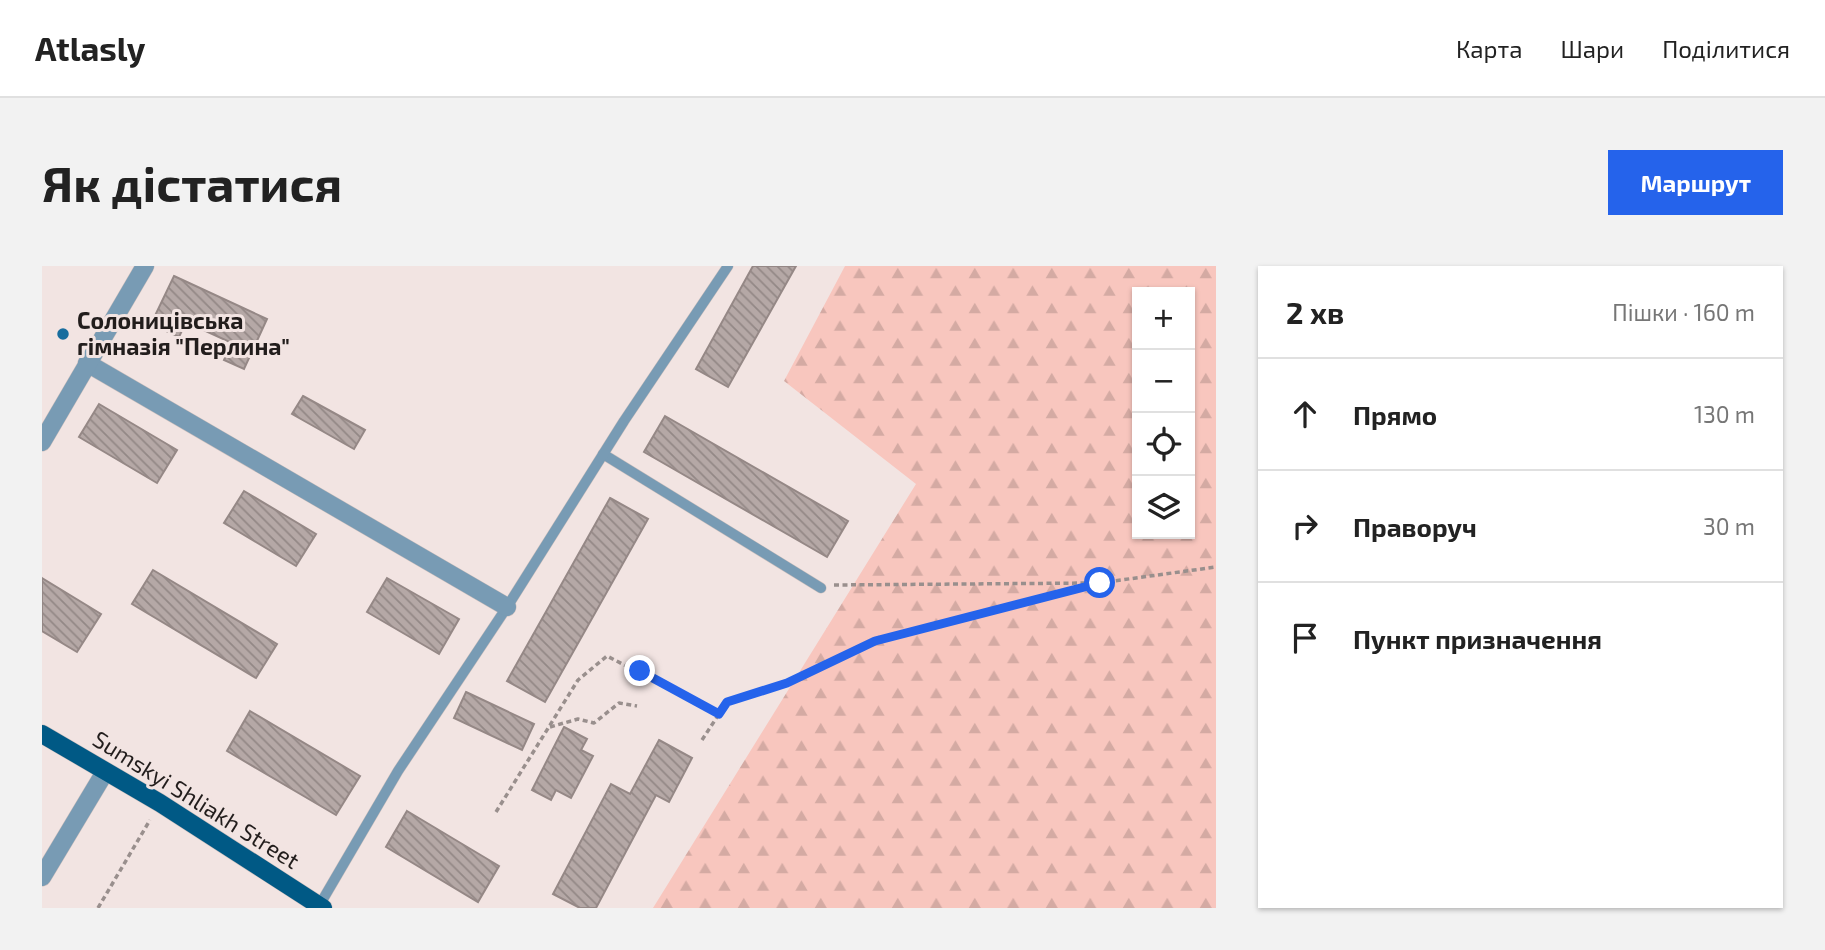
<!DOCTYPE html>
<html lang="uk">
<meta charset="utf-8">
<style>
:root{--surface:#fff;--page:#f2f2f2;--text:#222;--muted:#767676;--line:#e0e0e0;--accent:#2563eb}
body{margin:0;font-family:"Exo 2",sans-serif;background:var(--page);color:var(--text)}
.controls{position:absolute;right:21px;top:21px;display:grid;overflow:hidden;border-radius:0px;box-shadow:0 2px 5px #0004}
.controls button{width:63px;height:63px;display:grid;place-items:center;padding:0;border:0;border-bottom:2px solid var(--line);background:var(--surface);color:var(--text);font:35px sans-serif}
.stop{position:absolute;width:21px;height:21px;margin:-16px;border:5px solid #2563eb;border-radius:50%;background:#fff}
.stop.end{background:#2563eb;border-color:#fff;box-shadow:0 2px 7px #0008}
.list{margin:0;padding:0;list-style:none}
h2{display:flex;justify-content:space-between;align-items:center;height:91px;margin:0;padding:0 28px;font-size:30px}
h2 small{font-size:23px;font-weight:400;color:var(--muted)}
.list li{display:grid;grid-template-columns:46px 1fr auto;gap:21px;align-items:center;box-sizing:border-box;height:112px;padding:0 28px;border-top:2px solid var(--line)}
.list b{display:block;font-size:26px;white-space:nowrap}
.list em{font-size:23px;font-style:normal;color:var(--muted)}
.icon{flex:none;width:38px;height:38px;fill:none;stroke:currentColor;stroke-width:2;stroke-linecap:round;stroke-linejoin:round}
.map{position:relative;flex:none;width:1174px;height:642px;overflow:hidden;border-radius:0px}
header{display:flex;align-items:center;gap:42px;box-sizing:border-box;height:98px;padding:0 35px;background:var(--surface);border-bottom:2px solid var(--line)}
header strong{font-size:33px}
nav{display:flex;gap:38px;margin-inline-start:auto;font-size:24px}
.intro{display:flex;align-items:center;justify-content:space-between;box-sizing:border-box;height:168px;padding:0 42px}
h1{margin:0;font-size:49px}
.button{padding:18px 32px;border-radius:0px;background:var(--accent);color:#fff;font-size:24px;font-weight:700}
main{display:flex;gap:42px;padding:0 42px}
aside{flex:1;background:var(--surface);border-radius:0px;box-shadow:0 2px 5px #0004}
.map>svg:first-child{display:block}
</style>
<header>
<strong>Atlasly</strong>
<nav><a>Карта</a><a>Шари</a><a>Поділитися</a></nav>
</header>
<div class="intro"><h1>Як дістатися</h1><a class="button">Маршрут</a></div>
<main>
<div class="map">
<svg width="1174" height="642" viewBox="0 0 1174 642">
<defs>
<pattern id="forest-firs" width="22" height="20" patternUnits="userSpaceOnUse" patternTransform="scale(1.75)"><rect width="22" height="20" fill="#f8c6be"/><path d="M5 1l3.5 6h-7zM16 11l3.5 6h-7z" fill="#d4aaa3"/></pattern>
<pattern id="building-back-hatch" width="6" height="6" patternUnits="userSpaceOnUse" patternTransform="scale(1.75)"><rect width="6" height="6" fill="#b5a8a6"/><path d="M-1 5l2 2M0 0l6 6M5-1l2 2" fill="none" stroke="#938886"/></pattern>
</defs>
<rect width="100%" height="100%" fill="#f2e4e2"/>
<!-- forest -->
<path fill="url(#forest-firs)" fill-rule="evenodd" d="M803 0H1174V642H611L874 218 742 115ZM1095 26H1148V268H1095Z"/>
<!-- building -->
<g fill="url(#building-back-hatch)" stroke="#958886" stroke-width="2">
<polygon points="711,0 754,0 686,121 654,103"/>
<polygon points="132,10 225,53 202,103 182,94 190,77 144,56 137,71 109,58"/>
<polygon points="261,130 323,164 312,183 250,148"/>
<polygon points="57,138 135,184 115,217 37,171"/>
<polygon points="623,150 806,255 785,291 602,186"/>
<polygon points="202,225 274,268 254,300 182,257"/>
<polygon points="568,232 606,253 503,436 465,415"/>
<polygon points="111,304 235,378 214,412 90,338"/>
<polygon points="0,312 59,348 35,386 0,365"/>
<polygon points="345,312 417,353 397,388 325,346"/>
<polygon points="424,426 492,458 480,484 412,452"/>
<polygon points="208,445 318,510 294,549 185,485"/>
<polygon points="522,461 545,473 539,484 551,490 529,532 514,524 509,534 490,524"/>
<polygon points="617,474 650,492 627,536 614,529 554,642 538,642 511,628 569,518 588,528"/>
<polygon points="365,545 457,600 436,636 344,581"/>
</g>
<g fill="none" stroke-linecap="round" stroke-linejoin="round">
<!-- service casing -->
<g stroke="#cdc0be" stroke-width="11">
<g id="service">
<polyline points="561,188 779,322"/>
<polyline points="277,640 356,505 465,341 582,155 686,0"/>
</g>
</g>
<!-- minor casing -->
<g stroke="#cdc0be" stroke-width="19">
<g id="minor">
<polyline points="45,97 465,341"/>
<polyline points="0,176 103,0"/>
<polyline points="0,611 63,506"/>
</g>
</g>
<!-- primary casing -->
<g stroke="#cdc0be" stroke-width="19">
<polyline id="primary" points="0,468 118,537 281,642"/>
</g>
<!-- path -->
<g stroke="#998f8d" stroke-width="3.5" stroke-dasharray="5 3.5" stroke-linecap="butt">
<polyline points="1057,317 1174,301"/>
<polyline points="792,319 1050,317"/>
<polyline points="508,461 536,453 552,457 577,437 595,440"/>
<polyline points="660,474 677,448"/>
<polyline points="454,546 536,414 565,390 677,448 685,436 745,417 833,375 1057,317"/>
<polyline points="56,642 108,554"/>
</g>
<!-- service -->
<use href="#service" stroke="#789bb4" stroke-width="10"/>
<!-- minor -->
<use href="#minor" stroke="#789bb4" stroke-width="18"/>
<!-- primary -->
<use href="#primary" stroke="#005985" stroke-width="18"/>
</g>
<g fill="none" stroke-linecap="round" stroke-linejoin="round">
<!-- route -->
<polyline stroke="#2563eb" stroke-width="9" points="598,405 677,448 685,436 745,417 833,375 1058,317"/>
</g>
<!-- markers -->
<circle fill="#186d9e" stroke="#f2e4e2" stroke-width="2.5" cx="21" cy="68" r="7"/>
<g text-anchor="middle" stroke-width="6" stroke-linejoin="round" paint-order="stroke">
<!-- poi labels -->
<g font-size="23" font-weight="bold" fill="#221d1c" stroke="#f2e4e2" text-anchor="start">
<text x="35" y="63">Солоницівська<tspan x="35" dy="26">гімназія "Перлина"</tspan></text>
</g>
<!-- street labels -->
<g font-size="23" fill="#221d1c" stroke="#f2e4e2">
<text transform="translate(154 534) rotate(32)" y="8">Sumskyi Shliakh Street</text>
</g>
</g>
</svg>
<div class="controls">
<button>+</button>
<button>−</button>
<button><svg class="icon" aria-label="locate" viewBox="0 0 24 24"><circle cx="12" cy="12" r="6"/><path d="M12 2v4M12 18v4M2 12h4M18 12h4"/></svg></button>
<button><svg class="icon" aria-label="layers" viewBox="0 0 24 24"><path d="M12 4l9 5-9 5-9-5zM3 14l9 5 9-5"/></svg></button>
</div>
<div class="stop" style="left:1058px;top:317px"></div>
<div class="stop end" style="left:598px;top:405px"></div>
</div>
<aside>
<h2>2 хв<small>Пішки · 160 m</small></h2>
<ul class="list">
<li><svg class="icon" aria-label="ahead" viewBox="0 0 24 24"><path d="M12 20V5M6 11l6-6 6 6"/></svg><div><b>Прямо</b></div><em>130 m</em></li>
<li><svg class="icon" aria-label="right" viewBox="0 0 24 24"><path d="M7 20v-9h11M14 6l5 5-5 5"/></svg><div><b>Праворуч</b></div><em>30 m</em></li>
<li><svg class="icon" aria-label="arrive" viewBox="0 0 24 24"><path d="M6 21V4h12l-3 4 3 4H6"/></svg><div><b>Пункт призначення</b></div></li>
</ul>
</aside>
</main>
